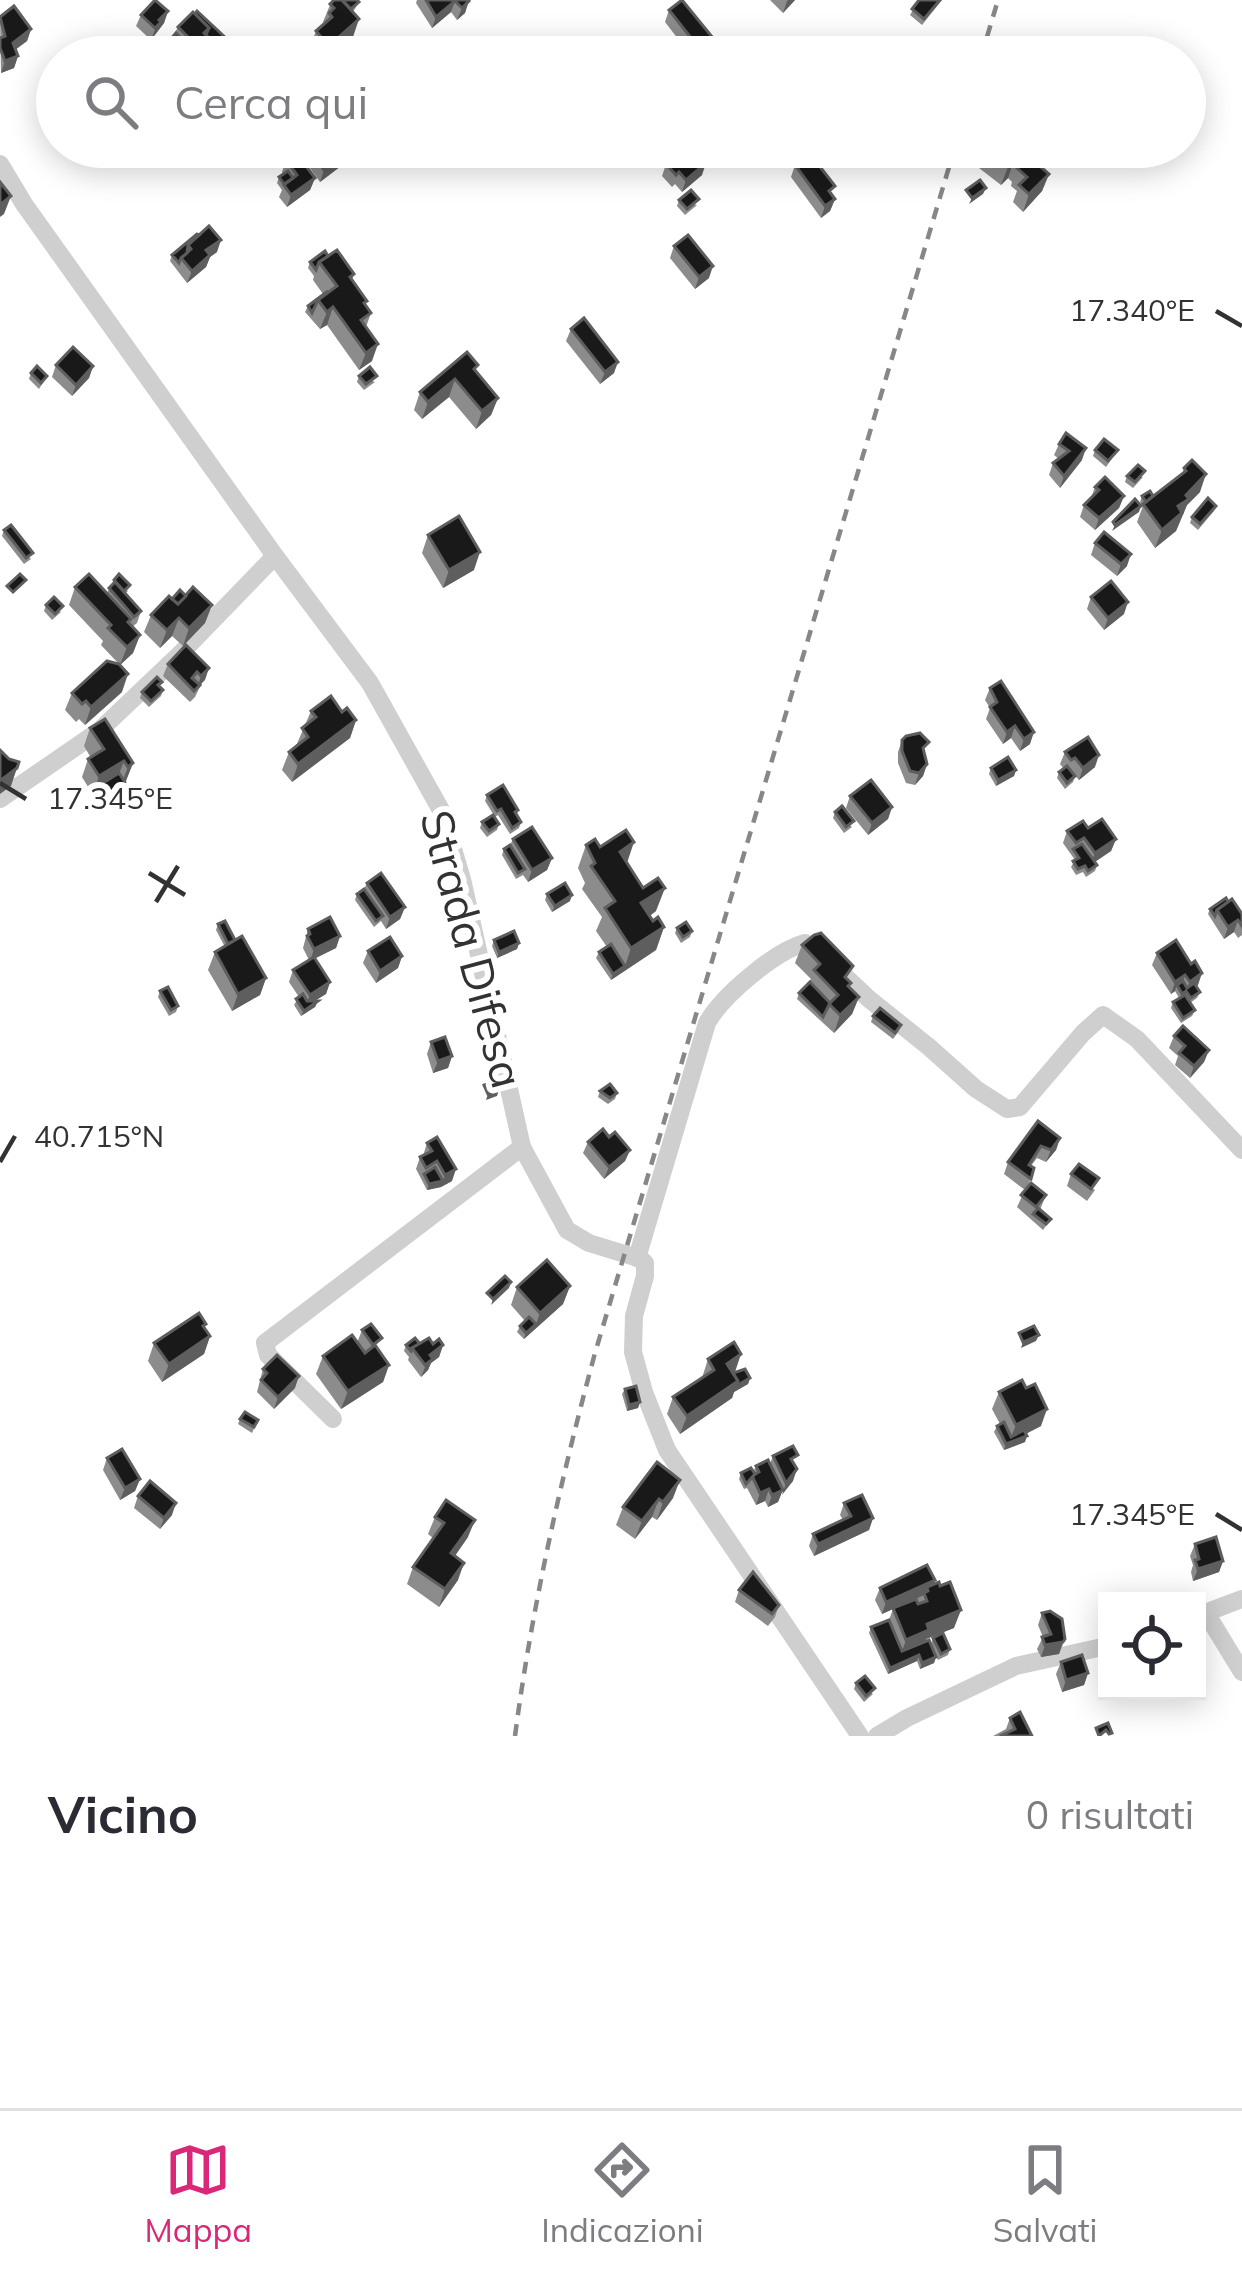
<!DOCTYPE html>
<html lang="it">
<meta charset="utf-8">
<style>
:root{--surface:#fff;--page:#f7f7f7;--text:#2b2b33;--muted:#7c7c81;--line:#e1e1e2;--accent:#db2777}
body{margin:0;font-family:Mulish,sans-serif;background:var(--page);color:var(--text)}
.controls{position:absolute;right:36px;bottom:36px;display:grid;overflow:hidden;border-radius:0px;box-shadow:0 6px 30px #0003}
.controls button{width:108px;height:108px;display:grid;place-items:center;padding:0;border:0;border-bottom:3px solid var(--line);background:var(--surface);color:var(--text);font:60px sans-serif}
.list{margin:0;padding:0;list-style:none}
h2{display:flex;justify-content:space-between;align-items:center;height:156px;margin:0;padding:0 48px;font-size:51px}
h2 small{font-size:39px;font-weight:400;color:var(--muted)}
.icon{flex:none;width:66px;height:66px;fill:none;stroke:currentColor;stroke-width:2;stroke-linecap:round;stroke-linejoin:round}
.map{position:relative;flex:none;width:1242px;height:1736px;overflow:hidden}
.search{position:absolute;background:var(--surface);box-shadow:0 6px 30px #0003;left:36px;right:36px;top:36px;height:132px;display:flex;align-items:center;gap:30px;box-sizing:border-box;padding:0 42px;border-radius:66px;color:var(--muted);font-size:45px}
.sheet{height:372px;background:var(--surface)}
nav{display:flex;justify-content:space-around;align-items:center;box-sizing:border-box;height:168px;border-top:3px solid var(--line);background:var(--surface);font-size:33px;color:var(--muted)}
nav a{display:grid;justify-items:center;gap:6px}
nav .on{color:var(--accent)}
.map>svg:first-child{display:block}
</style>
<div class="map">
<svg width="1242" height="1736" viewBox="0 0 1242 1736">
<rect width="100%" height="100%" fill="#fff"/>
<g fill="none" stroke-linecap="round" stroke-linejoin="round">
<!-- minor -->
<g stroke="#cfcfcf" stroke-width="18">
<polyline points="0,164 24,204 275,556 370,683 442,812 462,879 522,1147 567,1230 589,1243 641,1259 645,1263 645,1276 634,1316 633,1352 644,1392 667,1450 860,1736"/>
<polyline points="0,799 99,731 181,653 275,556"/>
<path d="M637 1258 707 1023C722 996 775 951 805 943L818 951 869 999 929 1047 976 1089 1007 1109 1020 1107 1083 1033 1103 1015 1137 1039 1242 1150"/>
<polyline points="333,1419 268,1355 265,1343 522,1147"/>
<polyline points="1206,1613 1242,1672"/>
<polyline points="1197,1616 1242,1599"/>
<polyline points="877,1736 907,1718 1016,1666 1107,1646"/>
</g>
<!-- rail -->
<g stroke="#878787" stroke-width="4.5" stroke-dasharray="12 9" stroke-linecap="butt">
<polyline points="981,57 998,0"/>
<path d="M515 1736C532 1606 561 1479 595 1353L955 147"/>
</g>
</g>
<!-- wall -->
<g fill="#8c8c8c">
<polygon points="332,0 357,0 359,2 353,12 353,37 337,51 310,50 309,49 316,31 324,23 323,22"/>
<polygon points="417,0 468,0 465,13 457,20 451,12 432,28 416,3"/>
<polygon points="770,0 795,0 783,13"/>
<polygon points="919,0 942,0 922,25 910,15"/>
<polygon points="669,10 722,49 720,57 692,57 665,22"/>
<polygon points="168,11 164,23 151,40 136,26 141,15"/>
<polygon points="0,17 31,29 27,41 15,50 18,56 14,68 1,73"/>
<polygon points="178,27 227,47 217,57 176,57 167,47"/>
<polygon points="305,147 340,147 345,155 341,166 320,182 302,157"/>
<polygon points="975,147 1018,147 1049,174 1042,191 1023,212 1013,202 1017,191 1011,186 1012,182 1008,178 1001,185 970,161"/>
<polygon points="706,151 703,159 702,175 682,192 675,184 672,187 662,176 666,164"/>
<polygon points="286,160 315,178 310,190 287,207 279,197 282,190 277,183 279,177 283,174 282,172"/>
<polygon points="795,165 835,199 830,211 821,218 791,177"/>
<polygon points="679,200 697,205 685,215 677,206"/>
<polygon points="197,234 217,252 210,257 206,267 187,283 170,261 172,255"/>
<polygon points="674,246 709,278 695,289 670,258"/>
<polygon points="328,256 354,274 352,280 371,313 366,327 372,361 359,370 327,325 320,329 305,312 308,306 323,294 313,280 314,276 308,268 310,262"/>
<polygon points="571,329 614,373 600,384 566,341"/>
<polygon points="56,365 93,366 89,378 72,396 52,377"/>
<polygon points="476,372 498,398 491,415 476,429 449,397 422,419 414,410 420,392"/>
<polygon points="31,373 47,376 39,389 29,379"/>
<polygon points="359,376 375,382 364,390 357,382"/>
<polygon points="1059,444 1082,460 1060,488 1049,475 1053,463 1059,459 1054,455"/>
<polygon points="1095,450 1118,450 1106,467 1093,456"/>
<polygon points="1184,468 1200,492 1187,505 1176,531 1155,548 1137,522 1143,506 1140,502 1142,496 1153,496 1182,475"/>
<polygon points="1127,476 1143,477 1133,488 1125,482"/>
<polygon points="1095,487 1124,496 1119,508 1095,530 1080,517 1084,505 1091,498"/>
<polygon points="1216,506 1214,511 1198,530 1190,523 1192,517"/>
<polygon points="4,530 31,559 24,564 2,536"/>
<polygon points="428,535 474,570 443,588 422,553"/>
<polygon points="1095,543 1127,566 1117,576 1091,555"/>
<polygon points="114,580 128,591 126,593 141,611 137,623 132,627 140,635 133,653 120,665 122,692 85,725 79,719 76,722 65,710 72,693 119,664 101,645 103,641 69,605 75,587 107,593"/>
<polygon points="186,596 212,605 205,623 183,646 172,636 160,648 144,632 151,615 172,599"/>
<polygon points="1091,597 1124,614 1104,630 1087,609"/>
<polygon points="46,605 61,612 52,620 44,611"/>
<polygon points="168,664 209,668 195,697 190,702 163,676"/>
<polygon points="160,687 163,690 161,696 149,707 140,698 142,692"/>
<polygon points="990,688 1030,744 1020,751 1011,738 1003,744 986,719 990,708 985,700"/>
<polygon points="311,711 356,720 350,738 292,782 282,770 289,752 296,746"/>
<polygon points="90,728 133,763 125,782 128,787 126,793 101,808 82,777 88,759 91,758 84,746"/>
<polygon points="902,740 925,754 927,764 923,776 915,785 906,783 898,763 898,752"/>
<polygon points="1065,752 1095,767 1079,780 1070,770 1075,776 1073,782 1065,789 1057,778 1059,772 1064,769 1060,764"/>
<polygon points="991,768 1016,770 1014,776 996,786 989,774"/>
<polygon points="487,795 518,810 517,815 521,822 519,828 510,834 498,815 495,817 485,801"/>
<polygon points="850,796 892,807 888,819 868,835 846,808"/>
<polygon points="835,812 852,827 844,833 833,818"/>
<polygon points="482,822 499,824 497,830 487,837 480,828"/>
<polygon points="1088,828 1116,839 1111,851 1095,862 1097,865 1095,871 1086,877 1083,872 1076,875 1071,867 1075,860 1063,843 1067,831"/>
<polygon points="513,839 552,858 547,870 528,882 523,875 516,879 502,855 504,849 510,845"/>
<polygon points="586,845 600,847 627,863 656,911 650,916 653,921 664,927 656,950 611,980 596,958 599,952 607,947 596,931 602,917 582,889 585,883 578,868"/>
<polygon points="367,883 405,907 400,919 386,929 381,921 374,927 355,900 357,894 364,889"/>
<polygon points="547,894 570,901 552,912 545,900"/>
<polygon points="1210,909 1242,914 1242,935 1238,938 1234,932 1224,939 1208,914"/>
<polygon points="218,924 235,941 266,978 260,995 232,1011 208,970 215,952 225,947 216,930"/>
<polygon points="677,928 692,931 690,937 681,943 675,933"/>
<polygon points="308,929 340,936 336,948 315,958 330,982 326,994 314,1001 318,1001 315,1007 301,1016 294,1005 299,997 289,982 293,970 309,960 303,948"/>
<polygon points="494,940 519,943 517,949 497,958 492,946"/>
<polygon points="802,945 848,980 851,983 849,987 859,997 852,1014 834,1033 797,999 799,993 811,979 795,963"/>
<polygon points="368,951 402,956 398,968 376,983 363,963"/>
<polygon points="1157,953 1198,985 1196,987 1200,992 1197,998 1190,1003 1195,1010 1192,1016 1181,1023 1171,1008 1173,1002 1179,998 1175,991 1171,994 1152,965"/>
<polygon points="160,991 178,1006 176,1012 169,1016 158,997"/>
<polygon points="873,1016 899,1031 893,1039 871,1022"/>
<polygon points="1174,1036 1209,1050 1204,1062 1190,1078 1175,1065 1178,1056 1169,1048"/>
<polygon points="431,1042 452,1056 448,1068 433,1073 427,1054"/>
<polygon points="600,1091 617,1093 615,1099 608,1104 598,1097"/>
<polygon points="609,1137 630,1150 625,1161 604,1179 583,1153 588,1142"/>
<polygon points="1060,1138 1056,1150 1046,1162 1037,1158 1031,1166 1034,1168 1028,1187 1046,1195 1040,1210 1051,1219 1043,1230 1017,1207 1025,1190 1004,1174 1008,1162"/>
<polygon points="427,1143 452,1181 441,1187 427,1190 416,1169 420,1157 423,1156"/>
<polygon points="1071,1174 1095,1190 1087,1201 1067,1186"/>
<polygon points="570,1286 563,1304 524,1339 517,1332 520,1326 525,1321 511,1305 517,1287"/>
<polygon points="206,1324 204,1327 210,1336 204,1354 162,1382 148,1361 154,1343"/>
<polygon points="362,1330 389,1365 383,1382 341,1409 316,1374 323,1356 357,1343"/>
<polygon points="433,1344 443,1345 439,1357 431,1363 428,1370 421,1377 408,1360 409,1357 404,1351 406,1345"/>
<polygon points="708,1359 750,1378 748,1384 734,1392 732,1398 680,1434 667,1414 673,1397 702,1378"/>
<polygon points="263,1369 295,1388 274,1409 257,1392"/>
<polygon points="625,1389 640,1402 638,1408 627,1411 622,1394"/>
<polygon points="999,1392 1041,1426 1026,1434 1025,1442 1004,1450 994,1432 997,1426 1000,1424 992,1409"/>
<polygon points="240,1419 258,1420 252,1433 238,1424"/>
<polygon points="773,1456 794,1464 793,1481 781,1493 778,1502 768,1507 765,1501 756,1505 747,1488 744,1489 739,1479 741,1473 753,1472 756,1466 770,1464"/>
<polygon points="107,1458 140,1479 135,1491 120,1500 103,1470"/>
<polygon points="657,1462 673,1498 657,1520 652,1517 635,1539 616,1525 623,1507"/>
<polygon points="138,1496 172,1515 160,1529 134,1508"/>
<polygon points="844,1503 873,1518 869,1530 814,1556 809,1546 813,1534 843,1520 840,1515"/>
<polygon points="435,1517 468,1537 455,1556 458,1580 439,1607 407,1584 413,1567 433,1538 428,1534"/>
<polygon points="1195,1544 1223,1561 1219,1572 1193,1581 1191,1572 1193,1565 1190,1556"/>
<polygon points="933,1585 954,1628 926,1639 925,1642 936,1657 934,1663 920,1669 917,1661 888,1674 869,1633 871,1627 889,1620 893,1609 882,1614 875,1600 880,1588"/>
<polygon points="739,1590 779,1605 775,1617 768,1626 735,1602"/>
<polygon points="1042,1613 1065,1639 1059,1654 1041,1657 1037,1649 1043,1637 1038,1625"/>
<polygon points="933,1638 950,1649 948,1655 938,1660 931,1644"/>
<polygon points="1061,1662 1088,1673 1084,1685 1062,1692 1056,1674"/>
<polygon points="856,1683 873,1694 864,1702 854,1689"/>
<polygon points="1010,1718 1032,1736 993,1736 1006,1729"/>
</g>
<!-- shaded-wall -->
<g fill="#5e5e5e">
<polygon points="788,0 795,0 783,13 787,1"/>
<polygon points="455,1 451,12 432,28 436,17"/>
<polygon points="469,1 465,13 457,20 462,8"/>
<polygon points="168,11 164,23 151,40 159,20"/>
<polygon points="359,19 353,37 330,57 331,44"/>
<polygon points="31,29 27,41 8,55 13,43"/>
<polygon points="229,41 227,47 217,57 210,57 222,44"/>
<polygon points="18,56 14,68 1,73 5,61"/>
<polygon points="345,155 341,166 320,182 324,170"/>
<polygon points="1014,160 1008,178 1001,185 1008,167"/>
<polygon points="706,163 702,175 682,192 686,180"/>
<polygon points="1049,174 1042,191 1023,212 1029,194"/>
<polygon points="315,178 310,190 287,207 291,195"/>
<polygon points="986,188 983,194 969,204 972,198"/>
<polygon points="11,196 4,214 0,217 0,205"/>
<polygon points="835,199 830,211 821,218 825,206"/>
<polygon points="221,240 217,252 210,257 206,267 187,283 192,271 206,250"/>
<polygon points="713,266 709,278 695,289 699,277"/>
<polygon points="333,307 327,325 320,329 327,312"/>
<polygon points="378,344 372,361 359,370 366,353"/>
<polygon points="618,362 614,373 600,384 605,372"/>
<polygon points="93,366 89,378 72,396 76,385"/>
<polygon points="455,379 449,397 422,419 428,402"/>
<polygon points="498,398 491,415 476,429 482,411"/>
<polygon points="1086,448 1082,460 1060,488 1064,476"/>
<polygon points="1206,474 1200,492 1187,505 1176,531 1155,548 1162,530 1186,495"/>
<polygon points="1124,496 1119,508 1095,530 1099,518"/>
<polygon points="1141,506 1139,512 1112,531 1115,525"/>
<polygon points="480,552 474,570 443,588 449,570"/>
<polygon points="1131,554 1127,566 1117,576 1121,564"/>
<polygon points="1128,602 1124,614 1104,630 1108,618"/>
<polygon points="212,605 205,623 183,646 189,628"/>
<polygon points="179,618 172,636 160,648 167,630"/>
<polygon points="140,635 133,653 120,665 127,647"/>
<polygon points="209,668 205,680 197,688 201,676"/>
<polygon points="128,674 122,692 85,725 91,707"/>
<polygon points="356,720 350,738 292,782 298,764"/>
<polygon points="1015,726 1011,738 1003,744 1007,732"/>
<polygon points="1034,732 1030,744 1020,751 1024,739"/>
<polygon points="1099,755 1095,767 1079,780 1083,768"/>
<polygon points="124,761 117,779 95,788 99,776"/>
<polygon points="133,763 126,781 121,785 128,767"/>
<polygon points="927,764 923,776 915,785 919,773"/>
<polygon points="17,768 11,786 0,794 0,781"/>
<polygon points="1016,770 1014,776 996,786 998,780"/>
<polygon points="128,787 126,793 101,808 103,802"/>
<polygon points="892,807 888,819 868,835 872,823"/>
<polygon points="1116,839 1111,851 1090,865 1095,853"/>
<polygon points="634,842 626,866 620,852"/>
<polygon points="552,858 547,870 528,882 532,870"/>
<polygon points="665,888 656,911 633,927 641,903"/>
<polygon points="572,895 570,901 552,912 555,906"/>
<polygon points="405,907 400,919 386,929 390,917"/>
<polygon points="1238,920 1234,932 1224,939 1228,927"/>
<polygon points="664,927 656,950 611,980 613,974 625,966 631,948"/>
<polygon points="340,936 336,948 310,961 314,949"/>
<polygon points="519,943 517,949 497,958 499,952"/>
<polygon points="402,956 398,968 376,983 380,971"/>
<polygon points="1202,973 1198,985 1185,993 1180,1000 1190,982"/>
<polygon points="1185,975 1181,987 1177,985 1175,991 1171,994 1175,982"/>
<polygon points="266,978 260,995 232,1011 238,994"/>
<polygon points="330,982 326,994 305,1007 310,995"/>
<polygon points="859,997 852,1014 834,1033 840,1015"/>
<polygon points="318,1001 315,1007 301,1016 304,1011"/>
<polygon points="1209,1050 1204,1062 1190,1078 1194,1066"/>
<polygon points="452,1056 448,1068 433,1073 438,1061"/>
<polygon points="499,1090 497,1096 486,1100 488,1094"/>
<polygon points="1060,1138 1056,1150 1046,1162 1051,1150"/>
<polygon points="630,1150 625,1161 604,1179 609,1167"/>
<polygon points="456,1169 452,1181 441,1187 427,1190 429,1184 443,1181 445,1175"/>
<polygon points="511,1282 509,1288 491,1305 493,1299"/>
<polygon points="570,1286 563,1304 524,1339 526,1333 536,1324 540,1313"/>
<polygon points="1039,1335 1036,1341 1021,1348 1023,1342"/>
<polygon points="210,1336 204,1354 162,1382 169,1364"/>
<polygon points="443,1345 439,1357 431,1363 428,1370 421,1377 430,1355"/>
<polygon points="741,1354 735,1372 725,1379 727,1364"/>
<polygon points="389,1365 383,1382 341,1409 348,1391"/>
<polygon points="299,1376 295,1388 274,1409 278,1397"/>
<polygon points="750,1378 748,1384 734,1392 732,1398 680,1434 687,1416 738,1381"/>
<polygon points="640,1402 638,1408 627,1411 629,1405"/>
<polygon points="1047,1409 1041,1426 1009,1442 1016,1425"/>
<polygon points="1027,1436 1025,1442 1004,1450 1006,1444"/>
<polygon points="797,1469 793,1481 782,1495 786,1483"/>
<polygon points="140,1479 135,1491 120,1500 125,1488"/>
<polygon points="680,1480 673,1498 657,1520 663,1502"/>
<polygon points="769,1489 765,1501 756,1505 760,1493"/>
<polygon points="783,1490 778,1502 768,1507 772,1495"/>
<polygon points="659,1499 652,1517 635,1539 642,1521"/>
<polygon points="176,1503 172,1515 160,1529 164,1518"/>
<polygon points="873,1518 869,1530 814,1556 818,1544"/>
<polygon points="475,1520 468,1537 444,1571 451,1553"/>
<polygon points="1223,1561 1219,1572 1193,1581 1198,1569"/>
<polygon points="464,1563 458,1580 439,1607 445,1589"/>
<polygon points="935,1580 931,1592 927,1587 924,1595 882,1614 886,1602"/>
<polygon points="961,1610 954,1628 926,1639 923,1648 900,1657 906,1640 927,1624"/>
<polygon points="1063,1642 1059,1654 1041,1657 1045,1645"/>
<polygon points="919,1655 917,1661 888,1674 890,1668"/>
<polygon points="936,1657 934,1663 920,1669 922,1663"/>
<polygon points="1088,1673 1084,1685 1062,1692 1066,1680"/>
</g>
<!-- building -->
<g fill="#191919" stroke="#5e5e5e" stroke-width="3">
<polygon points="155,0 168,11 159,20 161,22 155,28 141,15"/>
<polygon points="334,0 342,0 359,19 331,44 343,57 303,57 323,39 316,31 332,17 329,13 334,8 330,4"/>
<polygon points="342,0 357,0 359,2 351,9"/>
<polygon points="426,0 468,0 469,1 462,8 455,1 436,17"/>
<polygon points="682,0 722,49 713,57 706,57 669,10"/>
<polygon points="919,0 940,0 924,19 912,9"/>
<polygon points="14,6 31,29 13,43 18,56 5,61 0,48 0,38 5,36 0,17"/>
<polygon points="197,11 229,41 220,50 222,44 216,38 213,42 206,35 209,28 195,14"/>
<polygon points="193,12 209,28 204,33 213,42 216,38 222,44 210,57 203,52 198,57 194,57 187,50 194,43 178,27"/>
<polygon points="176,33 190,47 184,57 169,41"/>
<polygon points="815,49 821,57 804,57"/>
<polygon points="308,147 340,147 345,155 324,170"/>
<polygon points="686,147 703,147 706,151 700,156 706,163 686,180 679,172 676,175 666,164"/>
<polygon points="981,147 1018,147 1049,174 1029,194 1019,185 1027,177 1017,168 1020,166 1014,160 1008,167"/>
<polygon points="296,153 315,178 291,195 284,185 297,175 286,160"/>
<polygon points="810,154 835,186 829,191 835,199 825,206 795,165"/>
<polygon points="288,171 293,178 284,184 279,177"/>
<polygon points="980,180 986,188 972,198 966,190"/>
<polygon points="0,182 11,196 0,205"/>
<polygon points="691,190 699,199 687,209 679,200"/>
<polygon points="209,226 221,240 206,250 210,255 192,271 181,258 191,249 188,245"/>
<polygon points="197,234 199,235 188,245 187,253 181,258 179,263 172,255"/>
<polygon points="688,235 713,266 699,277 674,246"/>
<polygon points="337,250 354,274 350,277 367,301 364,303 371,313 361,320 378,344 366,353 333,307 327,312 318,300 337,286 319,262"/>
<polygon points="325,251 328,256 319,262 316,270 310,262"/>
<polygon points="328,291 318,300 312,313 308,306"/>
<polygon points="584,318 618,362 605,372 571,329"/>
<polygon points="73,347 93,366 76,385 56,365"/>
<polygon points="467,352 478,365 474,369 498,398 482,411 455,379 428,402 420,392"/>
<polygon points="37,366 47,376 41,383 31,373"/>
<polygon points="370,367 377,376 366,384 359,376"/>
<polygon points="1066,433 1086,448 1064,476 1053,463 1069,451 1059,444"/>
<polygon points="1104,439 1118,450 1108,461 1095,450"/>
<polygon points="1192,460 1206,474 1186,495 1189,499 1178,506 1182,513 1162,530 1143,504 1186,471 1184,468"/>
<polygon points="1138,465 1145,471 1135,482 1127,476"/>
<polygon points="1105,477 1124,496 1099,518 1084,505 1099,490 1095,487"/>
<polygon points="1150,491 1153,496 1146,502 1142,496"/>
<polygon points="1208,498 1216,506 1200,524 1192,517"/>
<polygon points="1135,499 1141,506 1115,525 1113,522"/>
<polygon points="459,516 480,552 449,570 428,535"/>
<polygon points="11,525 33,553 26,558 4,530"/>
<polygon points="1104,532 1131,554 1121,564 1095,543"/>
<polygon points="20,574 26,580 13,592 7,586"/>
<polygon points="89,574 131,619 128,622 140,635 127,647 108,628 111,625 75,587"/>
<polygon points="119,574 130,585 124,591 114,580"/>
<polygon points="1111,581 1128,602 1108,618 1091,597"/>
<polygon points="115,582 141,611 134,617 109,588"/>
<polygon points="193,587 212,605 189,628 179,618 167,630 151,615 169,596 178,604"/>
<polygon points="180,590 186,596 178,604 172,599"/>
<polygon points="54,597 63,606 55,614 46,605"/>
<polygon points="186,645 209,668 201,676 197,672 192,678 200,685 194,691 168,664"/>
<polygon points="107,661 119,664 128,674 91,707 86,701 82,704 72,693"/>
<polygon points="157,677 162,682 158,685 163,690 151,701 142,692"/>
<polygon points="1001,681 1034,732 1024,739 1015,726 1007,732 990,707 997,702 990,688"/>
<polygon points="331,696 342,712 347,708 356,720 298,764 289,752 308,737 302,728 316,717 311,711"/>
<polygon points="105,719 133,763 128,767 124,761 99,776 88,759 104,749 90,728"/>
<polygon points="920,733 929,742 923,748 927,764 919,773 910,771 902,751 902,740 906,736"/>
<polygon points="1088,737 1099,755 1083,768 1075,758 1071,760 1065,752"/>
<polygon points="0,750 9,759 19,762 17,768 0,781"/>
<polygon points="1008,757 1016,770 998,780 991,768"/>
<polygon points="1067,766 1075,776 1067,783 1059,772"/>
<polygon points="119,773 128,787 103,802 95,788"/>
<polygon points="871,780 892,807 872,823 850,796"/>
<polygon points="503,785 518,810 515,812 521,822 512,828 501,809 497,811 487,795"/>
<polygon points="842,806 854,821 846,827 835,812"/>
<polygon points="493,815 499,824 489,831 482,822"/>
<polygon points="1102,819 1116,839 1095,853 1084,838 1076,843 1067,831 1083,821 1088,828"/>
<polygon points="532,827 552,858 532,870 513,839"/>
<polygon points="626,830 634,842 620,852 643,888 658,878 665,888 641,903 653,921 658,917 664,927 631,948 605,908 615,901 591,866 595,863 586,845 595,839 600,847"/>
<polygon points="1082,844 1097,865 1088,871 1085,866 1078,869 1073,861 1079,858 1073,849"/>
<polygon points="510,845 525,869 518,873 504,849"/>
<polygon points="381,873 405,907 390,917 367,883"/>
<polygon points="565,883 572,895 555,906 547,894"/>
<polygon points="364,889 383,916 376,921 357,894"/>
<polygon points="1226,898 1228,902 1217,910 1215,916 1210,909"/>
<polygon points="1232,899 1242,914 1242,926 1238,920 1228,927 1217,910"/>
<polygon points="330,917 340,936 314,949 307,936 310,934 308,929"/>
<polygon points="225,921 235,940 228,944 218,924"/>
<polygon points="686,922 692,931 683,937 677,928"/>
<polygon points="514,931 519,943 499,952 494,940"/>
<polygon points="821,933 853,966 845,977 851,983 848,986 859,997 840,1015 829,1004 838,995 814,970 820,964 802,945 814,935"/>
<polygon points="242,936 266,978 238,994 215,952"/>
<polygon points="390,937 402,956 380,971 368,951"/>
<polygon points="1176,940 1191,964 1195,961 1202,973 1190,982 1185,975 1175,982 1157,953"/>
<polygon points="611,944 625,966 613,974 599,952"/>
<polygon points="314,957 330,982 310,995 293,970"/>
<polygon points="1183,981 1187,988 1194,983 1200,992 1191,998 1186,991 1182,994 1177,985"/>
<polygon points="810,982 830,1003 823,1017 799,993"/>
<polygon points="168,987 178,1006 171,1010 160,991"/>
<polygon points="303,994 307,1001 318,1001 304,1011 296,999"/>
<polygon points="1185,995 1195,1010 1183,1018 1173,1002"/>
<polygon points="880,1008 901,1025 895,1033 873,1016"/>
<polygon points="1183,1026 1209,1050 1194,1066 1179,1053 1185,1046 1174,1036"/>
<polygon points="445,1037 452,1056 438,1061 431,1042"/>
<polygon points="495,1081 499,1090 488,1094 484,1085"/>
<polygon points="610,1084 617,1093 610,1098 600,1091"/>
<polygon points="1038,1121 1060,1138 1051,1150 1041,1146 1029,1165 1034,1168 1031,1179 1008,1162"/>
<polygon points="603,1129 609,1137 615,1132 630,1150 609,1167 588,1142"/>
<polygon points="437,1137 456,1169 445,1175 437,1161 426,1168 420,1157 432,1151 427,1143"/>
<polygon points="1079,1164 1099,1178 1091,1189 1071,1174"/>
<polygon points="435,1167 443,1181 429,1184 424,1174"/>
<polygon points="1031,1183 1046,1195 1036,1207 1021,1195"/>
<polygon points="1038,1208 1051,1219 1046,1224 1033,1214"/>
<polygon points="547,1260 570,1286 540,1313 517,1287"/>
<polygon points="505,1276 511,1282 493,1299 487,1293"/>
<polygon points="199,1313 206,1324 203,1326 210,1336 169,1364 154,1343"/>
<polygon points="529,1317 536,1324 526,1333 520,1326"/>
<polygon points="371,1324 382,1338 373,1345 362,1330"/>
<polygon points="1034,1326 1039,1335 1023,1342 1019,1333"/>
<polygon points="352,1335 365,1353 375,1345 389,1365 348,1391 323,1356"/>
<polygon points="415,1338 420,1344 412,1348 411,1351 406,1345"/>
<polygon points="429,1338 433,1344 439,1339 443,1345 430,1355 433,1359 425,1365 412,1348"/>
<polygon points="734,1342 741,1354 727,1364 738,1381 687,1416 673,1397 714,1370 708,1359"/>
<polygon points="277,1355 299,1376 278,1397 261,1380 267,1373 263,1369"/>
<polygon points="745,1369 750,1378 736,1386 738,1381 733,1373"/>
<polygon points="1022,1380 1026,1388 1035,1384 1047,1409 1016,1425 999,1392"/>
<polygon points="636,1386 640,1402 629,1405 625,1389"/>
<polygon points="245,1412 258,1420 254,1427 240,1419"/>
<polygon points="1004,1422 1011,1437 1024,1430 1027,1436 1006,1444 997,1426"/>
<polygon points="793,1446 798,1455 791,1459 797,1469 786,1483 773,1456"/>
<polygon points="122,1449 140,1479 125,1488 107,1458"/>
<polygon points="768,1460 783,1490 772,1495 769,1489 760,1493 752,1476 759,1472 756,1466"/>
<polygon points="657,1462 680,1480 663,1502 659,1499 642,1521 623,1507"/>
<polygon points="751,1468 755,1474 746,1484 741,1473"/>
<polygon points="150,1481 176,1503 164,1518 138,1496"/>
<polygon points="862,1495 873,1518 818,1544 813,1534 851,1516 844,1503"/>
<polygon points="446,1500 475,1520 451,1553 464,1563 445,1589 413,1567 444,1523 435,1517"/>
<polygon points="1216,1537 1223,1561 1198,1569 1195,1560 1199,1559 1195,1544"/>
<polygon points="927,1565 935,1580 886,1602 880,1588"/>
<polygon points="753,1572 779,1605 772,1614 739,1590"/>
<polygon points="939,1582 940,1586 950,1582 961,1610 927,1624 929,1630 906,1640 893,1608 916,1599 918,1604 927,1601 924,1593 928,1591 927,1587"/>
<polygon points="1050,1611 1062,1619 1065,1639 1063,1642 1045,1645 1042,1637 1051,1634 1042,1613"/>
<polygon points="889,1620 902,1651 929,1640 936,1657 922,1663 919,1655 890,1668 871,1627"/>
<polygon points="943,1633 950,1649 941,1654 933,1638"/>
<polygon points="1082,1655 1088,1673 1066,1680 1061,1662"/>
<polygon points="865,1676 875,1688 866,1696 856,1683"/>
<polygon points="1020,1712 1032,1736 1000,1736 1015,1729 1010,1718"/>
<polygon points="1108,1723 1112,1733 1109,1734 1106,1730 1099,1736 1096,1728"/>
</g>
<!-- ticks -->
<path fill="none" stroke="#323232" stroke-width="4.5" d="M1216 311 1242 326M0 783 26 799M149 873 185 895M156 902 178 866M0 1162 15 1136M1216 1514 1242 1530"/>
<g text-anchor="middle" stroke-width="12" stroke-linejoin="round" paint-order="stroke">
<!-- street labels -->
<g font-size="45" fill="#323232" stroke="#fff">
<text transform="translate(472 949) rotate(75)" y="16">Strada Difesa</text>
</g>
</g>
<g font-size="30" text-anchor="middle" fill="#323232" stroke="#fff" stroke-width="12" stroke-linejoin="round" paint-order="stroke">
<text x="1132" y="321">17.340°E</text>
<text x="110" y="809">17.345°E</text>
<text x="99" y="1147">40.715°N</text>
<text x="1132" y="1525">17.345°E</text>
</g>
</svg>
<div class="controls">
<button><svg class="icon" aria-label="locate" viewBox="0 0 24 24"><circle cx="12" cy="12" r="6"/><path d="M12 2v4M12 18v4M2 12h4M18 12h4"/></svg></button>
</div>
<div class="search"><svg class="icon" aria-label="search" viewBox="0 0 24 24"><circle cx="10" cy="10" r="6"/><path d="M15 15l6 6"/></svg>Cerca qui</div>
</div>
<section class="sheet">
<h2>Vicino<small>0 risultati</small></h2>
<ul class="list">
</ul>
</section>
<nav>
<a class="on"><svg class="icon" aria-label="map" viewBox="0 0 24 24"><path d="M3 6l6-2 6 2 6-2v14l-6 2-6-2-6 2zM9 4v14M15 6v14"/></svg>Mappa</a>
<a><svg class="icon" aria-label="directions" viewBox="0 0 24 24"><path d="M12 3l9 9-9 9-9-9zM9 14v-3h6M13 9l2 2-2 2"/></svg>Indicazioni</a>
<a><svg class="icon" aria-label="saved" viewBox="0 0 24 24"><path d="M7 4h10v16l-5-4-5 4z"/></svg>Salvati</a>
</nav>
